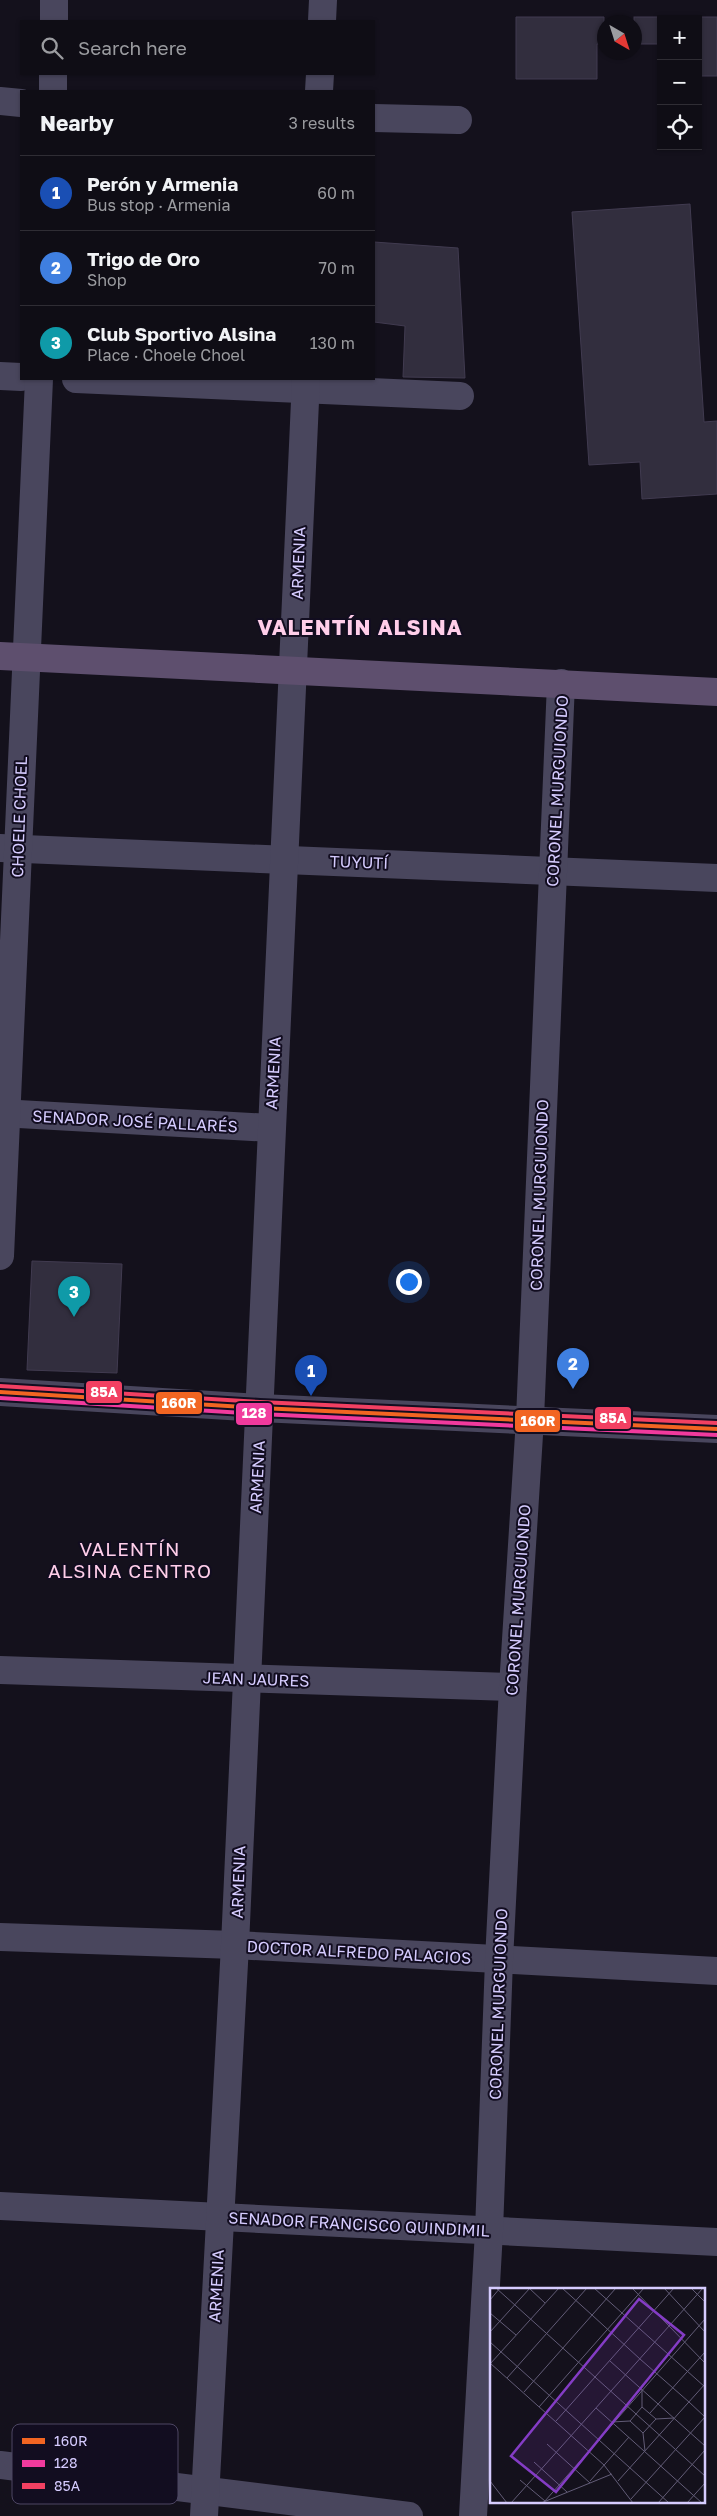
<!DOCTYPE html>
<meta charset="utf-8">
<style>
:root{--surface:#0f0d15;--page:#18161e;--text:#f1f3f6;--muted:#9b9ca0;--line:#2f2d34;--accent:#928bb0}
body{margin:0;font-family:"Golos Text",sans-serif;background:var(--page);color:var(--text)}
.controls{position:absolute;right:15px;top:15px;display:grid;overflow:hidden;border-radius:0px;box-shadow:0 1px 4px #0004}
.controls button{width:45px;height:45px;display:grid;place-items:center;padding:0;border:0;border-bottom:1px solid var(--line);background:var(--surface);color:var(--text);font:25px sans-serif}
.compass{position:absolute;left:597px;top:15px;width:45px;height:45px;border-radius:50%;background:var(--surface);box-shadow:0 1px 4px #0004;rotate:141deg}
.you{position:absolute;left:408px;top:1281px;width:18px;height:18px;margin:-12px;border:4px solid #fff;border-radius:50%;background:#1a73e8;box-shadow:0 0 0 8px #1a73e833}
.badge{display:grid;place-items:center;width:32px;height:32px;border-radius:50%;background:var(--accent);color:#fff;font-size:16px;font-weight:700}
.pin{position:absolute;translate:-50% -41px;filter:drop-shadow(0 1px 2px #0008)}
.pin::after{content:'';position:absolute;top:26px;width:18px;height:15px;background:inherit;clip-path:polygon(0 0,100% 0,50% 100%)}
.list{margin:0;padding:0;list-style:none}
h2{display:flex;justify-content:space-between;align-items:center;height:65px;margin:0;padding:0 20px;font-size:21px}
h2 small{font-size:16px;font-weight:400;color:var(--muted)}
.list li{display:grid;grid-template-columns:32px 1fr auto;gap:15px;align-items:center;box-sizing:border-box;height:75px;padding:0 20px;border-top:1px solid var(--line)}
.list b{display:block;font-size:19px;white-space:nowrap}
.list p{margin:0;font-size:16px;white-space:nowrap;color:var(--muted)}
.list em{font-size:16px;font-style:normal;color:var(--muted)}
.icon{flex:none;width:28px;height:28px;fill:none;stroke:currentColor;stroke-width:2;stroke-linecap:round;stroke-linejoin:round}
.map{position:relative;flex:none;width:717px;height:2516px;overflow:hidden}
.search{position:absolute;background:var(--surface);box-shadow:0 1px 4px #0004;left:20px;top:20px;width:355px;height:55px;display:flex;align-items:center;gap:12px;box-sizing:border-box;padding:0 18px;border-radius:0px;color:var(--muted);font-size:19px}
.panel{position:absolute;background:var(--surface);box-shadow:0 1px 4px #0004;left:20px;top:90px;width:355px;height:290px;border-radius:0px}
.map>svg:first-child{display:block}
</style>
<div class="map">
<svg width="717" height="2516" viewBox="0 0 717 2516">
<rect width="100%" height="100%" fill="#14111c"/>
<!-- building -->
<g fill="#322e3e" stroke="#413b50">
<polygon points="516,17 604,17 604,44 597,44 597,79 516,79"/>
<rect x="634" y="17" width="27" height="27"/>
<rect x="698" y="17" width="19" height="59"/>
<polygon points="690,204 704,422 717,421 717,494 642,499 640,462 589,465 572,212"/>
<polygon points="374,242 458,248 465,378 403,377 405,326 374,322"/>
<polygon points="32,1261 122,1264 117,1373 27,1370"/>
</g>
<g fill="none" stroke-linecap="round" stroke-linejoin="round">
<!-- minor -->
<g stroke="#49465d" stroke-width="28">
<polyline points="54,21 54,0"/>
<polyline points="322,21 323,0"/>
<polyline points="53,91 53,74"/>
<polyline points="319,91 320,74"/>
<polyline points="0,101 21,103"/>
<polyline points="374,118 458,120"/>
<polyline points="0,376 21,377"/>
<polyline points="76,379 460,396"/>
<polyline points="0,848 717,878"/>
<polyline points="0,1113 271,1128"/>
<polyline points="0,1256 39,379"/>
<polyline points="0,1392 260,1408 717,1429"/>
<polyline points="0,1670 513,1687"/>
<polyline points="0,1937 235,1945 717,1971"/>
<polyline points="0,2206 717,2242"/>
<polyline points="0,2465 409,2516"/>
<polyline points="204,2516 235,1945 306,379"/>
<polyline points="473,2516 489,2231 499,1960 513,1687 530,1419 561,683"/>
</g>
<!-- major -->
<polyline stroke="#5e4f6e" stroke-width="28" points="0,656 717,692"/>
<!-- bus-1 casing -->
<g stroke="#120d20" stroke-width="8">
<polyline id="bus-1" points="0,1392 260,1408 717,1429"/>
</g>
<!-- bus-2 casing -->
<g stroke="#120d20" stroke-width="8">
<polyline id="bus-2" points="0,1398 260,1414 717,1435"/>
</g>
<!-- bus-3 casing -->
<g stroke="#120d20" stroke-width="8">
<polyline id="bus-3" points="0,1386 260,1402 717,1423"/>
</g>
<!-- bus-1 -->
<use href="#bus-1" stroke="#f26522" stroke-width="4"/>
<!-- bus-2 -->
<use href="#bus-2" stroke="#f13a9d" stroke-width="4"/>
<!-- bus-3 -->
<use href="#bus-3" stroke="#f24062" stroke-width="4"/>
</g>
<g text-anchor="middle" stroke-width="4" stroke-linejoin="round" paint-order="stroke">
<!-- street labels -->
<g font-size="16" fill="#d6ccff" stroke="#120d20">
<text transform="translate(298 563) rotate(-88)" y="6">ARMENIA</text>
<text transform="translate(557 791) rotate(-87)" y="6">CORONEL MURGUIONDO</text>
<text transform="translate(19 817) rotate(-88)" y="6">CHOELE CHOEL</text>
<text transform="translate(359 862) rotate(2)" y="6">TUYUTÍ</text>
<text transform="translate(273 1073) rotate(-87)" y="6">ARMENIA</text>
<text transform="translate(135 1121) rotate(3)" y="6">SENADOR JOSÉ PALLARÉS</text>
<text transform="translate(539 1195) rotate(-88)" y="6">CORONEL MURGUIONDO</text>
<text transform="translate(257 1477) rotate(-87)" y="6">ARMENIA</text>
<text transform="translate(518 1600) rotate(-86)" y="6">CORONEL MURGUIONDO</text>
<text transform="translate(256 1679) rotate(2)" y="6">JEAN JAURES</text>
<text transform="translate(238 1882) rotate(-88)" y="6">ARMENIA</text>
<text transform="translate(359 1952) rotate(3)" y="6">DOCTOR ALFREDO PALACIOS</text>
<text transform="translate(498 2004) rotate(-88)" y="6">CORONEL MURGUIONDO</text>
<text transform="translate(359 2224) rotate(3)" y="6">SENADOR FRANCISCO QUINDIMIL</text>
<text transform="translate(216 2286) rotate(-87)" y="6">ARMENIA</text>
</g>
<!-- quarter labels -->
<g font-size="19" letter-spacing="1" fill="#ffcee9" stroke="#120d20">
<text x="130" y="1556">VALENTÍN<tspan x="130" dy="22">ALSINA CENTRO</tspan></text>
</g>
<!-- district labels -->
<g font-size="21" font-weight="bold" letter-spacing="1" fill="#ffcee9" stroke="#120d20">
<text x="360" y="635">VALENTÍN ALSINA</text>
</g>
</g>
<!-- overview -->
<g transform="translate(490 2288)">
<rect width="215" height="215" fill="#14111c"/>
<path fill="none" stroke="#625c77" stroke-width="1" d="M6 0 215 188M39 0 55 15M72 0 102 27 150 71 166 85 183 100 199 114 215 129 141 211M104 0 215 99M142 0 215 75M174 0 215 44M201 0 215 14M0 12 10 0M0 25 26 47M0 44 40 0M0 54 179 215M120 73 215 158M0 75 114 177 143 215M0 76 69 0M17 90 97 0M152 101V119M34 104 126 0M49 119 154 0M152 119 166 131M106 120 212 215M160 125 215 64M166 131 184 130M66 133 184 0M140 133 152 119M140 133 153 145M122 134 140 133M153 145 166 131M153 145 155 163M57 156 100 195M44 174 77 204M30 192 55 213 215 31M0 193 17 215M100 193 139 149M128 193 215 96M21 215 213 0M51 215 122 186M168 215 215 162M197 215 215 195"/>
<path fill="#843cc5" fill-opacity="0.15" stroke="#843cc5" stroke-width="2.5" d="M149 11 194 47 66 204 21 168Z"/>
<rect width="215" height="215" fill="none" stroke="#d6ccff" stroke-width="2.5"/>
</g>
<!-- legend -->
<rect x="12" y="2424" width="166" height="80" rx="8" fill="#120d20" stroke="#4d4663" stroke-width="1"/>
<rect x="22" y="2438" width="23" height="6" fill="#f26522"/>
<rect x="22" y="2460" width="23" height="7" fill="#f13a9d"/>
<rect x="22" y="2483" width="23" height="6" fill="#f24062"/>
<g font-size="14" fill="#d6ccff">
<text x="54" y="2446">160R</text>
<text x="54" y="2468">128</text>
<text x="54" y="2491">85A</text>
</g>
<g stroke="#120d20" stroke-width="2">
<rect x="85" y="1380" width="38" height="24" rx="5" fill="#f24062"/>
<rect x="155" y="1391" width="48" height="24" rx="5" fill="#f26522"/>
<rect x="235" y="1402" width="38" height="24" rx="5" fill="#f13a9d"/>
<rect x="594" y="1406" width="38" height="24" rx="5" fill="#f24062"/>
<rect x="514" y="1409" width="47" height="24" rx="5" fill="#f26522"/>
</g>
<g font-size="14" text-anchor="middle" font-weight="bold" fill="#fff">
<text x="104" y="1397">85A</text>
<text x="179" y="1408">160R</text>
<text x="254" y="1418">128</text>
<text x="613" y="1423">85A</text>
<text x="538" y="1426">160R</text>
</g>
</svg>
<div class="controls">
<button>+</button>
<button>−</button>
<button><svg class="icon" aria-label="locate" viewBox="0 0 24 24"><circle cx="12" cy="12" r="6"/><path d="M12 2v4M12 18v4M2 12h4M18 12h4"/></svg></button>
</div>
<svg class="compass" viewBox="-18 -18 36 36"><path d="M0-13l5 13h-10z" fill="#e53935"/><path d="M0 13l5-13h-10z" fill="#9b9ca0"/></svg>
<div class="you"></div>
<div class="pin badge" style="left:311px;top:1396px;background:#1a4fb4">1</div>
<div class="pin badge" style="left:573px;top:1389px;background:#3f7fe0">2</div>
<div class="pin badge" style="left:74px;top:1317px;background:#0f9aa8">3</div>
<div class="search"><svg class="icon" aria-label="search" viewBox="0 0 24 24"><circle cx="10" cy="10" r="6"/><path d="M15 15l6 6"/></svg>Search here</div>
<section class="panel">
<h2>Nearby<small>3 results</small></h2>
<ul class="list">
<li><span class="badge" style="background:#1a4fb4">1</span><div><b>Perón y Armenia</b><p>Bus stop · Armenia</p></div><em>60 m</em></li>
<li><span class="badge" style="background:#3f7fe0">2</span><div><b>Trigo de Oro</b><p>Shop</p></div><em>70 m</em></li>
<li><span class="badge" style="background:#0f9aa8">3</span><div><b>Club Sportivo Alsina</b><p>Place · Choele Choel</p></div><em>130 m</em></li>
</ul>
</section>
</div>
